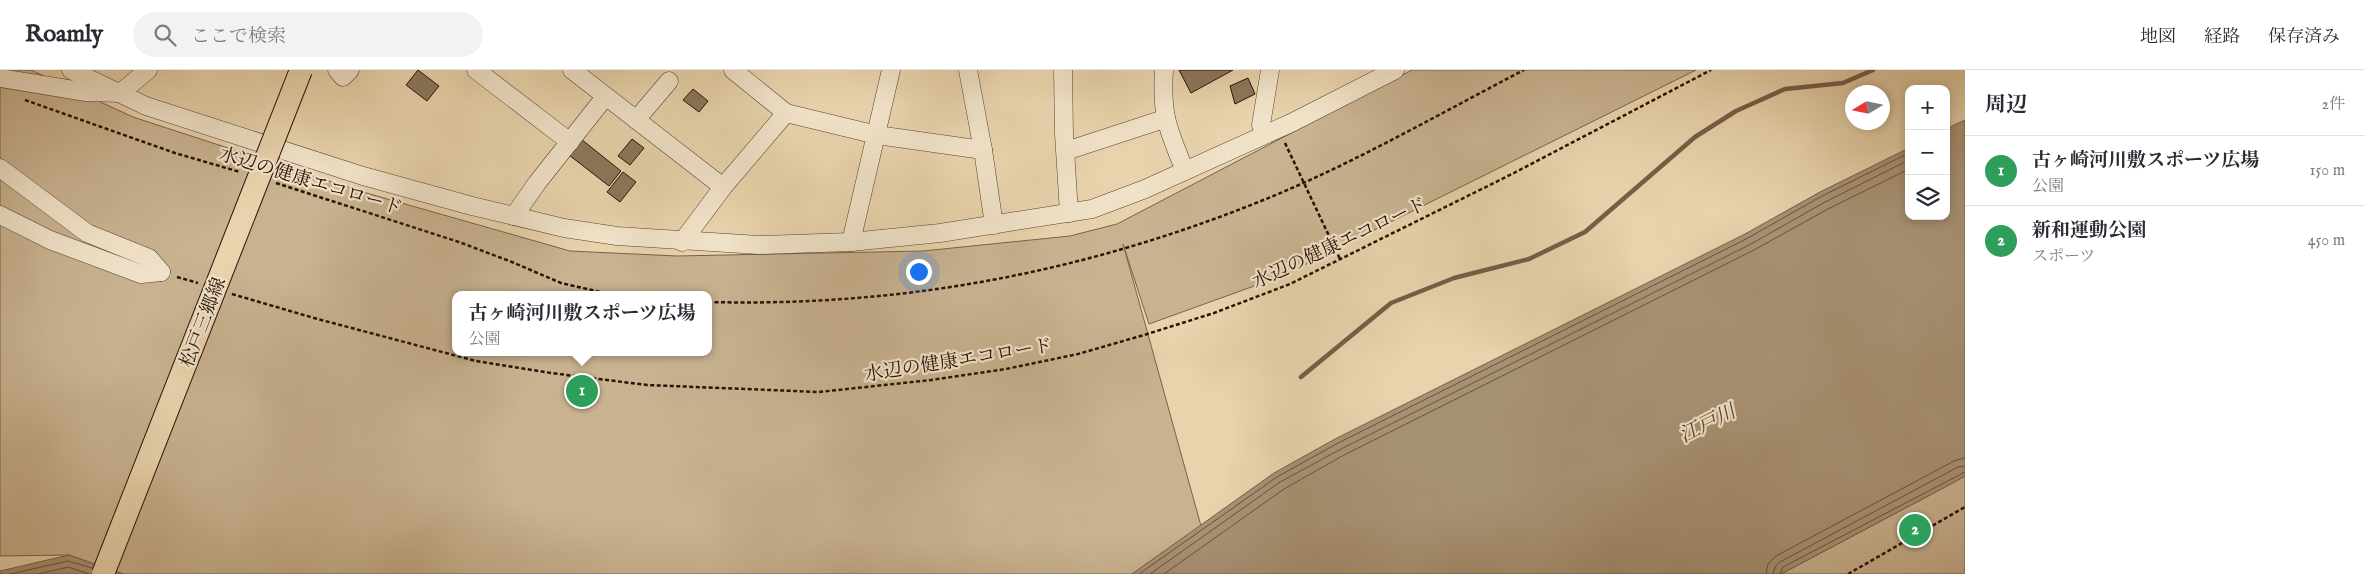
<!DOCTYPE html>
<html lang="ja">
<meta charset="utf-8">
<style>
:root{--surface:#fff;--page:#f2f2f3;--text:#2b2b33;--muted:#7c7c81;--line:#e1e1e2;--accent:#7c3aed}
body{margin:0;font-family:"IM FELL English","Noto Serif JP",serif;background:var(--page);color:var(--text)}
.controls{position:absolute;right:15px;top:15px;display:grid;overflow:hidden;border-radius:10px;box-shadow:0 2px 8px #0003}
.controls button{width:45px;height:45px;display:grid;place-items:center;padding:0;border:0;border-bottom:1px solid var(--line);background:var(--surface);color:var(--text);font:25px sans-serif}
.compass{position:absolute;left:1845px;top:15px;width:45px;height:45px;border-radius:50%;background:var(--surface);box-shadow:0 2px 8px #0003;rotate:260deg}
.you{position:absolute;left:918px;top:201px;width:18px;height:18px;margin:-12px;border:4px solid #fff;border-radius:50%;background:#1a73e8;box-shadow:0 0 0 8px #1a73e833}
.badge{display:grid;place-items:center;width:32px;height:32px;border-radius:50%;background:var(--accent);color:#fff;font-size:16px;font-weight:700}
.pin{position:absolute;translate:-50% -50%;border:2px solid #fff;box-shadow:0 1px 5px #0006}
.popup{position:absolute;left:452px;top:221px;width:260px;height:65px;box-sizing:border-box;display:grid;place-content:center;border-radius:10px;background:var(--surface);filter:drop-shadow(0 1px 4px #0005);font-size:16px;white-space:nowrap;color:var(--muted)}
.popup b{font-size:19px;color:var(--text)}
.popup::after{content:'';position:absolute;left:50%;top:100%;margin-left:-10px;border:10px solid transparent;border-top-color:var(--surface)}
.list{margin:0;padding:0;list-style:none}
h2{display:flex;justify-content:space-between;align-items:center;height:65px;margin:0;padding:0 20px;font-size:21px}
h2 small{font-size:16px;font-weight:400;color:var(--muted)}
.list li{display:grid;grid-template-columns:32px 1fr auto;gap:15px;align-items:center;box-sizing:border-box;height:70px;padding:0 20px;border-top:1px solid var(--line)}
.list b{display:block;font-size:19px;white-space:nowrap}
.list p{margin:0;font-size:16px;white-space:nowrap;color:var(--muted)}
.list em{font-size:16px;font-style:normal;color:var(--muted)}
.icon{flex:none;width:28px;height:28px;fill:none;stroke:currentColor;stroke-width:2;stroke-linecap:round;stroke-linejoin:round}
.map{position:relative;flex:none;width:1965px;height:504px;overflow:hidden}
header{display:flex;align-items:center;gap:30px;box-sizing:border-box;height:70px;padding:0 25px;background:var(--surface);border-bottom:1px solid var(--line)}
header strong{font-size:24px}
nav{display:flex;gap:28px;margin-inline-start:auto;font-size:18px}
.search{width:350px;height:45px;background:var(--page);display:flex;align-items:center;gap:12px;box-sizing:border-box;padding:0 18px;border-radius:28px;color:var(--muted);font-size:19px}
main{display:flex}
aside{flex:1;background:var(--surface)}
.map>svg:first-child{display:block}
</style>
<header>
<strong>Roamly</strong>
<div class="search"><svg class="icon" aria-label="search" viewBox="0 0 24 24"><circle cx="10" cy="10" r="6"/><path d="M15 15l6 6"/></svg>ここで検索</div>
<nav><a>地図</a><a>経路</a><a>保存済み</a></nav>
</header>
<main>
<div class="map">
<svg width="1965" height="504" viewBox="0 0 1965 504">
<rect width="100%" height="100%" fill="#e8d3ac"/>
<filter id="stains"><feTurbulence type="fractalNoise" baseFrequency=".004" numOctaves="4"/><feColorMatrix values="0 0 0 0 .2 0 0 0 0 .09 0 0 0 0 .02 0 0 0 .5 -.17"/></filter>
<radialGradient id="worn" r=".72"><stop offset=".6" stop-color="#630" stop-opacity="0"/><stop offset="1" stop-color="#630" stop-opacity=".3"/></radialGradient>
<!-- green -->
<g fill="#c8b290" stroke="#78624a" fill-rule="evenodd">
<path d="M0 0H31L133 47 363 122 570 181 677 186 923 181 1070 166 1117 154 1412 0H1696L1282 206 1149 254 1123 174 1201 456 1132 504H123L69 485 0 486ZM456 225H708V282H456Z"/>
<polygon points="1965,406 1965,504 1781,504 1947,416"/>
</g>
<!-- water -->
<g fill="#a79173" stroke="#755e47">
<polygon points="1965,50 1965,406 1947,416 1781,504 1132,504 1274,403 1335,369 1745,164 1820,122 1909,78 1909,146 1946,146 1946,59"/>
<polygon points="69,485 123,504 0,504 0,501"/>
</g>
<g fill="none" stroke-linecap="round" stroke-linejoin="round">
<!-- shore -->
<g stroke="#68513c" stroke-width="1">
<polyline points="10,504 68,491 92,498"/>
<polyline points="38,504 68,497 89,504"/>
<polyline points="1139,504 1277,407 1338,373 1748,168 1822,126 1909,83"/>
<polyline points="1150,504 1280,412 1341,379 1751,174 1825,132 1909,90"/>
<polyline points="1164,504 1284,419 1344,385 1754,180 1828,139 1909,99"/>
<polyline points="1766,504 1768,494 1776,486 1954,391 1965,388"/>
<polyline points="1773,504 1775,497 1780,492 1958,397 1965,396"/>
<polyline points="1780,504 1783,497 1965,402"/>
</g>
<!-- stream -->
<polyline stroke="#755e47" stroke-width="4.5" points="1301,307 1391,233 1454,208 1529,189 1585,162 1695,67 1736,41 1785,19 1843,13 1873,0"/>
</g>
<!-- building -->
<g fill="#8c765c" stroke="#291105">
<polygon points="418,0 439,16 427,31 406,15"/>
<polygon points="1179,0 1233,0 1191,23"/>
<polygon points="1248,8 1255,24 1235,34 1230,16"/>
<polygon points="693,19 708,31 699,42 683,30"/>
<polygon points="581,69 621,101 609,116 569,85"/>
<polygon points="632,69 644,78 630,95 618,86"/>
<polygon points="623,102 636,112 620,132 607,122"/>
</g>
<g fill="none" stroke-linecap="round" stroke-linejoin="round">
<!-- minor casing -->
<g stroke="#59422f" stroke-width="19">
<g id="minor">
<polyline points="71,0 146,36 363,106 472,136 564,158 617,166 759,175 851,172 940,163 1092,139 1145,119 1291,53 1395,0"/>
<polyline points="337,0 343,7 350,0"/>
<polyline points="476,0 570,72"/>
<polyline points="572,0 723,117 682,172"/>
<polyline points="733,0 786,43 877,65 983,80"/>
<polyline points="968,0 983,80 994,155"/>
<polyline points="1063,0 1064,64 1069,143"/>
<path d="M1164 0C1161 46 1168 59 1185 101"/>
<polyline points="0,8 86,22 120,23 148,0"/>
<polyline points="636,50 669,11"/>
<polyline points="1266,64 1261,55 1270,0"/>
<polyline points="1066,81 1164,49"/>
<polyline points="0,98 87,163 149,188 161,202"/>
<polyline points="723,117 786,43"/>
<polyline points="0,145 50,170 141,204 161,202"/>
<polyline points="514,146 537,113 605,27"/>
<polyline points="851,172 891,0"/>
</g>
</g>
<!-- path -->
<g stroke="#291105" stroke-width="2.5" stroke-dasharray="4 2.5" stroke-linecap="butt">
<polyline points="25,30 175,83 240,102"/>
<polyline points="1285,73 1340,189"/>
<polyline points="276,113 459,172 512,192 561,213 613,225"/>
<polyline points="177,207 198,213"/>
<polyline points="232,224 314,248 476,291 551,303 647,315 819,322 931,310 1006,299 1078,284 1144,265 1214,243 1290,214 1512,104 1711,0"/>
<path d="M708 232C901 237 1082 203 1261 131 1351 95 1437 45 1524 0"/>
<polyline points="1848,504 1965,437"/>
</g>
<!-- minor -->
<use href="#minor" stroke="#f0e2c9" stroke-width="18"/>
<!-- major-bridge casing -->
<g stroke="#291105" stroke-width="24" stroke-linecap="butt">
<polyline id="major-bridge" points="103,504 301,0"/>
</g>
<!-- major-bridge -->
<use href="#major-bridge" stroke="#e8d3ac" stroke-width="22"/>
</g>
<g text-anchor="middle" stroke-width="4.5" stroke-linejoin="round" paint-order="stroke">
<!-- street labels -->
<g font-size="19" fill="#291105" stroke="#f0e2c9">
<text transform="translate(311 110) rotate(17)" y="7">水辺の健康エコロード</text>
<text transform="translate(1339 172) rotate(-25)" y="7">水辺の健康エコロード</text>
<text transform="translate(202 252) rotate(-69)" y="7">松戸三郷線</text>
<text transform="translate(958 289) rotate(-9)" y="7">水辺の健康エコロード</text>
</g>
<!-- water labels -->
<g font-size="20" font-style="italic" fill="#5b4431" stroke="#f0e2c9">
<text transform="translate(1707 353) rotate(-27)" y="7">江戸川</text>
</g>
</g>
<rect width="100%" height="100%" filter="url(#stains)"/>
<rect width="100%" height="100%" fill="url(#worn)"/>
</svg>
<div class="controls">
<button>+</button>
<button>−</button>
<button><svg class="icon" aria-label="layers" viewBox="0 0 24 24"><path d="M12 4l9 5-9 5-9-5zM3 14l9 5 9-5"/></svg></button>
</div>
<svg class="compass" viewBox="-18 -18 36 36"><path d="M0-13l5 13h-10z" fill="#e53935"/><path d="M0 13l5-13h-10z" fill="#7c7c81"/></svg>
<div class="you"></div>
<div class="pin badge" style="left:582px;top:321px;background:#2e9e5b">1</div>
<div class="popup"><b>古ヶ崎河川敷スポーツ広場</b>公園</div>
<div class="pin badge" style="left:1915px;top:460px;background:#2e9e5b">2</div>
</div>
<aside>
<h2>周辺<small>2件</small></h2>
<ul class="list">
<li><span class="badge" style="background:#2e9e5b">1</span><div><b>古ヶ崎河川敷スポーツ広場</b><p>公園</p></div><em>150 m</em></li>
<li><span class="badge" style="background:#2e9e5b">2</span><div><b>新和運動公園</b><p>スポーツ</p></div><em>450 m</em></li>
</ul>
</aside>
</main>
